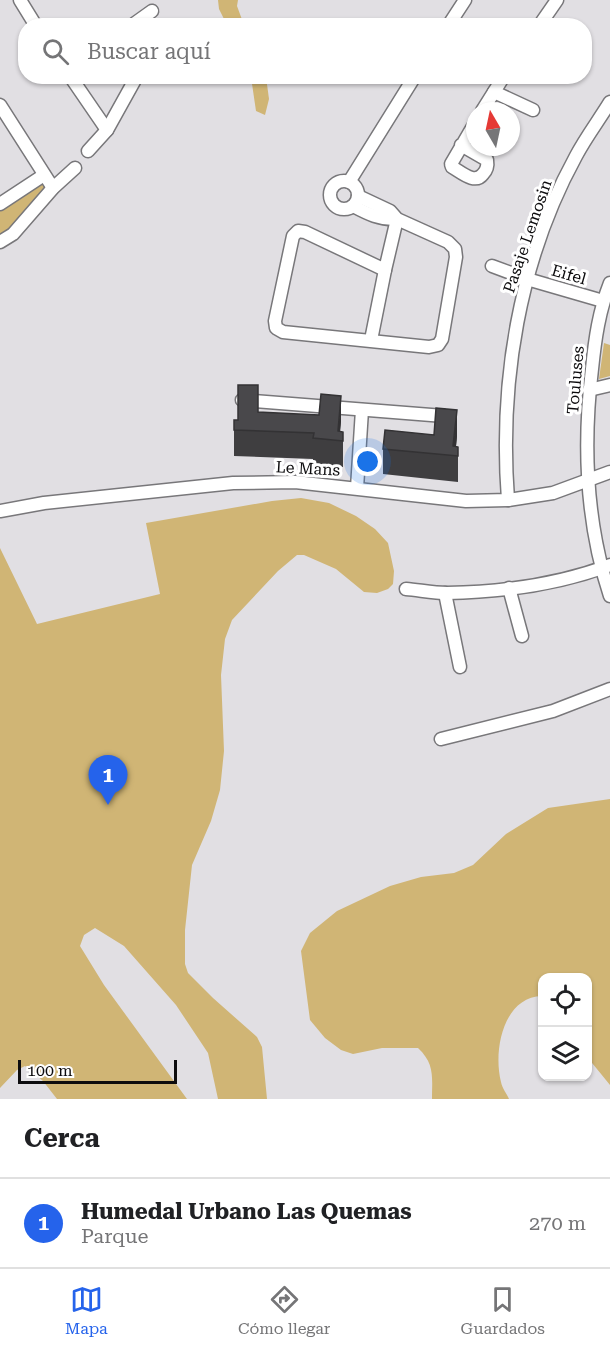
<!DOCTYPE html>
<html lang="es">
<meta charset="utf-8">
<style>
:root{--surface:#fff;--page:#f6f6f6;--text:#202124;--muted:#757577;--line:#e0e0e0;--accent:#2563eb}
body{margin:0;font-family:"Roboto Serif",serif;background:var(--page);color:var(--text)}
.controls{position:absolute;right:18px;bottom:18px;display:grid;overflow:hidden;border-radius:12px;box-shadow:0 2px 4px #0004}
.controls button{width:54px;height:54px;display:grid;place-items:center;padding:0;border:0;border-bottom:2px solid var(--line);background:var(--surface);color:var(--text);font:30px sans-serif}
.compass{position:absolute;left:466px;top:102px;width:54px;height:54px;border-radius:50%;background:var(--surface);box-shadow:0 2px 4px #0004;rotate:351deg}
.scale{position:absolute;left:18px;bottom:15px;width:159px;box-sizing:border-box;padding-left:6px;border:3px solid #0d0c0e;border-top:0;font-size:16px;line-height:21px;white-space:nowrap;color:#0d0c0e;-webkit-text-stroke:4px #fff;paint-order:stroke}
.you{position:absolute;left:368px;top:462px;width:21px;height:21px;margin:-15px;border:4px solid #fff;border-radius:50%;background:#1a73e8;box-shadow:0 0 0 9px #1a73e833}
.badge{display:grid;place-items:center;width:39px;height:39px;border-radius:50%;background:var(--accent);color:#fff;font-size:20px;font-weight:700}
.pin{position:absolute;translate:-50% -50px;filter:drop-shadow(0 2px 3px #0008)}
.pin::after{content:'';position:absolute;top:32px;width:21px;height:18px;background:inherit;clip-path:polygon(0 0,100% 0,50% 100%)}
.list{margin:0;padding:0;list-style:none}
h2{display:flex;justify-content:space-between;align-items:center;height:78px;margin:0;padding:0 24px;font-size:26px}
h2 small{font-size:20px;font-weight:400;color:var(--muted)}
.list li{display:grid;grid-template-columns:39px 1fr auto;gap:18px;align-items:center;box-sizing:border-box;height:90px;padding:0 24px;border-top:2px solid var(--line)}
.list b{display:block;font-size:22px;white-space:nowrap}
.list p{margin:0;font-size:20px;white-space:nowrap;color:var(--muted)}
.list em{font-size:20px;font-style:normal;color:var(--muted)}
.icon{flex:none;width:33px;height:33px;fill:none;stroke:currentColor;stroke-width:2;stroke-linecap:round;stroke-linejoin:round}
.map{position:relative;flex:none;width:610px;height:1099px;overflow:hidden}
.search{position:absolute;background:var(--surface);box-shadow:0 2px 4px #0004;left:18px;right:18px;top:18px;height:66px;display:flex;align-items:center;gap:15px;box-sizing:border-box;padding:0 21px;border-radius:24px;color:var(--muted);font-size:22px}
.sheet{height:168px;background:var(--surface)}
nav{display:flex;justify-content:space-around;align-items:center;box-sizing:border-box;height:84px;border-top:2px solid var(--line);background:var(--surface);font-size:16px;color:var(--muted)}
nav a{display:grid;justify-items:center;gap:3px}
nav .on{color:var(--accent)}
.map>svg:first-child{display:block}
</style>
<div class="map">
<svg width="610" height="1099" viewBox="0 0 610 1099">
<rect width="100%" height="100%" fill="#e1dfe3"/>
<!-- green -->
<g fill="#d0b575">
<polygon points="218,0 238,0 237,6 244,25 227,25 219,9"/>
<polygon points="251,77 266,77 269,99 265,115 256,111"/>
<polygon points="44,180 46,188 10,231 0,237 0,210"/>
<polygon points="604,343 610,345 610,376 599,379"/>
<polygon points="301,498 329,503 356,516 375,529 388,543 394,571 393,584 388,589 377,593 364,592 336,569 304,555 297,555 278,571 232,620 225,639 221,675 224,751 220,790 211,821 192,865 185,930 185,964 188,973 213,998 257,1037 262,1047 267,1099 218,1099 208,1053 176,1005 124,946 95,928 84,935 80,946 104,985 187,1099 57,1099 43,1081 25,1066 17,1070 0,1088 0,548 37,624 160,594 146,523 272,501"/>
<path d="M610 799V1085L588 1058V978H542V996C503 997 493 1051 501 1082 502 1088 507 1094 509 1099H432C432 1077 435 1064 418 1048H382L353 1054 341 1050 325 1038 310 1020 301 951 310 933 337 911 390 886 421 877 454 873 473 865 506 834 548 808Z"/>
</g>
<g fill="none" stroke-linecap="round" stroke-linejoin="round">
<!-- minor casing -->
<g stroke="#78777a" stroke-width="15">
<g id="minor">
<polyline points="20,0 36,26"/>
<polyline points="131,26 152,11"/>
<polyline points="448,26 465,0"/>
<polyline points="539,26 557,0"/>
<polyline points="70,76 107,130"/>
<polyline points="494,92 533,110"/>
<polyline points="0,105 53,188"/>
<polyline points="482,111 504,76"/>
<path d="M461 145 487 160C488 166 487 170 483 174 475 185 461 172 452 167L451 164 475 123"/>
<polyline points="88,151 107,130 137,76"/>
<circle cx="344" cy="195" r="14"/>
<polyline points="349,182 415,76"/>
<polyline points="358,196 390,211 397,219 448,242 455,249 456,257 442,339 438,345 429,347 283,332 276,328 275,321 293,236 298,231 305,232 385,270 397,219"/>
<polyline points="0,204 44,175"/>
<path d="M353 206C368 214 380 220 397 219"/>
<polyline points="0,242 13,234 53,188 75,168"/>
<polyline points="492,266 527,279 603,301"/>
<path d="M610 283C599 311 595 339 592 369 583 444 586 523 610 596"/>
<polyline points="371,340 385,270"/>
<polyline points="589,390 610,385"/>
<polyline points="242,400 444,416"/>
<polyline points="357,488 362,410"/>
<path d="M508 500C499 382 519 260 576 156 586 137 599 120 610 102"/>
<polyline points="0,511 44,503 233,483 295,482 466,501 508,500 553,493 610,472"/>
<polyline points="509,588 522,636"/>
<path d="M406 589C419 590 433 593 447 593 501 592 560 584 610 565"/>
<polyline points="445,593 460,667"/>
<polyline points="441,739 553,711 610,689"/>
</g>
</g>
<!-- minor -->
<use href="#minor" stroke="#fff" stroke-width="12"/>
</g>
<!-- wall -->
<g fill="#3f3e40">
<polygon points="258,412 341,421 340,432 343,432 343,467 313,464 313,459 234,456 234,420 238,420"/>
<polygon points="434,435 457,436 456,446 458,447 458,482 383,474 383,449"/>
</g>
<!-- shaded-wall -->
<g fill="#333234">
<polygon points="341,396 341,421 339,441 338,431"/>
<polygon points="457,410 457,436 455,456 453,446"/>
</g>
<!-- building -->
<g fill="#49484b" stroke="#333234" stroke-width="1.5">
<polygon points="238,385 258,385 258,412 319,415 321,394 341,396 338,431 343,432 343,441 313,438 314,433 234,430 234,420 238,420"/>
<polygon points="436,408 457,410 453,446 458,447 458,456 383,449 385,430 434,435"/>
</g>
<g text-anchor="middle" stroke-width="6" stroke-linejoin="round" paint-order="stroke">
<!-- street labels -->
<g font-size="16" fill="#0d0c0e" stroke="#fff">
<text transform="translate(527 236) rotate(-71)" y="6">Pasaje Lemosin</text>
<text transform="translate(569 274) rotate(16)" y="6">Eifel</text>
<text transform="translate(575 380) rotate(-85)" y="6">Touluses</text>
<text transform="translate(308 468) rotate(3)" y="6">Le Mans</text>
</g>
</g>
</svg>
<div class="controls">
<button><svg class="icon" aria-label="locate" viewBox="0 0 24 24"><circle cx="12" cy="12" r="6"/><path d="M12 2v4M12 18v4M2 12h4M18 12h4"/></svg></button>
<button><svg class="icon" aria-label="layers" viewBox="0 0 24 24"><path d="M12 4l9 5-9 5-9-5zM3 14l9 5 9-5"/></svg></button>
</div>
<svg class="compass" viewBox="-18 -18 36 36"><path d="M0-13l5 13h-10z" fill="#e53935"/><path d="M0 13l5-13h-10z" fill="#757577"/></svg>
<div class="scale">100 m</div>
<div class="you"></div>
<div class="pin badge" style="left:108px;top:805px">1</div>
<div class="search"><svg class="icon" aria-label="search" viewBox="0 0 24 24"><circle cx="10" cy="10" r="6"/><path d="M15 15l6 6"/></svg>Buscar aquí</div>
</div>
<section class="sheet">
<h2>Cerca<small></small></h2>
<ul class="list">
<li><span class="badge">1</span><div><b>Humedal Urbano Las Quemas</b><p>Parque</p></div><em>270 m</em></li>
</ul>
</section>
<nav>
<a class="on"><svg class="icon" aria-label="map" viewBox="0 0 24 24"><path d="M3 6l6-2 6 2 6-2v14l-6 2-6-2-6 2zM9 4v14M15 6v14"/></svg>Mapa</a>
<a><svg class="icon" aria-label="directions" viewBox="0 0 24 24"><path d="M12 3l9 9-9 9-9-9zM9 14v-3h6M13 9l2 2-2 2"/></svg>Cómo llegar</a>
<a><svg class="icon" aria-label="saved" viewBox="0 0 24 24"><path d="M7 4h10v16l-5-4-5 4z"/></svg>Guardados</a>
</nav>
